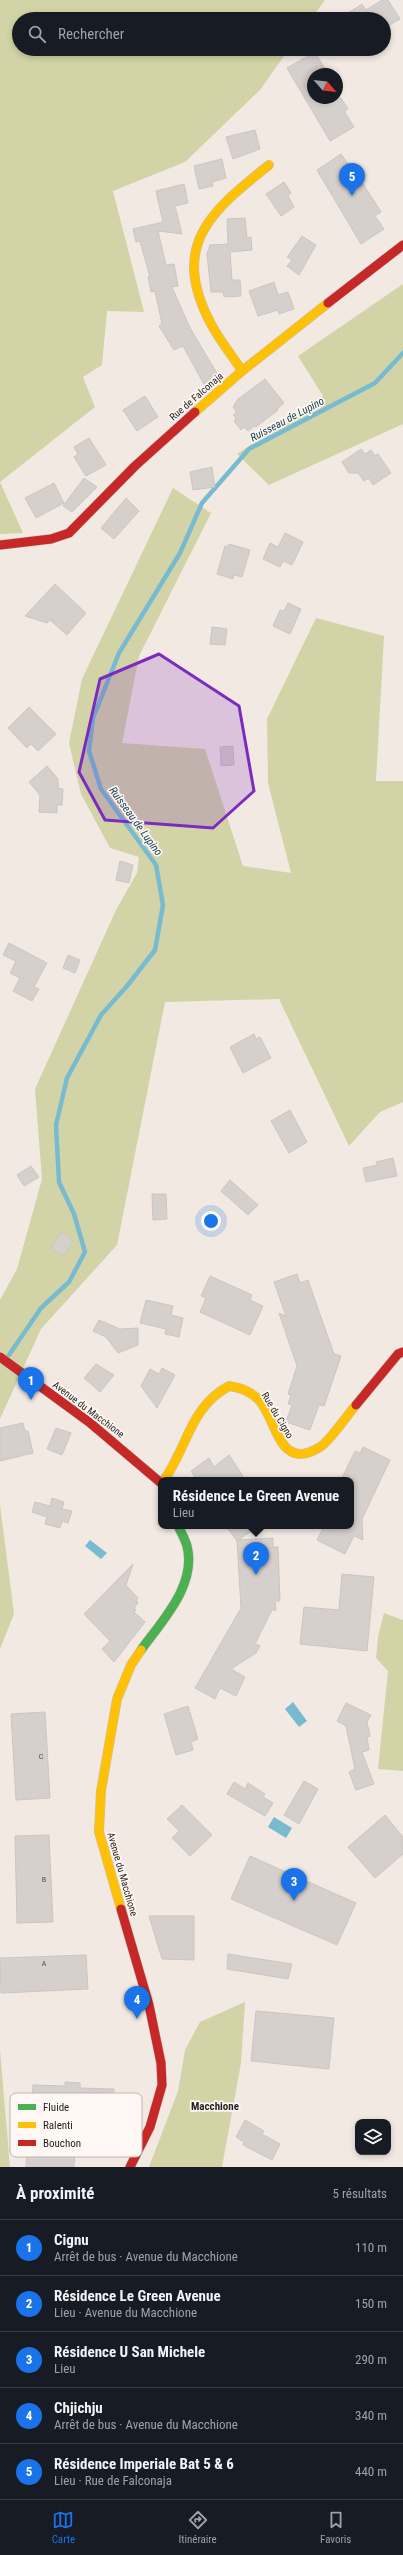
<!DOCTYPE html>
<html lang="fr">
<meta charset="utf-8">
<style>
:root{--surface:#171b24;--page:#20242c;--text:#f1f3f6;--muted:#9ea1a6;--line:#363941;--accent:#1a73e8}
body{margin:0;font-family:"Roboto Condensed",sans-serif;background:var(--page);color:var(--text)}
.controls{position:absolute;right:12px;bottom:12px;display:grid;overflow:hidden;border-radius:8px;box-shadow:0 2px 6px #0003}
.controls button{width:36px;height:36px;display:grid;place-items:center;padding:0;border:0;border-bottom:1px solid var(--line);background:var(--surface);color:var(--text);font:20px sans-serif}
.compass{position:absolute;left:307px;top:68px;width:36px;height:36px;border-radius:50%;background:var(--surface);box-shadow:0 2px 6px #0003;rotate:117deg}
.you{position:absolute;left:211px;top:1221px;width:14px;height:14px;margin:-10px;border:3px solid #fff;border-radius:50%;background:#1a73e8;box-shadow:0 0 0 6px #1a73e833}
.badge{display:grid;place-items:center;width:26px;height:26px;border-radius:50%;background:var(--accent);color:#fff;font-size:13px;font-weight:700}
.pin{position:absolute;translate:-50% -33px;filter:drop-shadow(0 1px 2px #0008)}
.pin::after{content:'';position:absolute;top:21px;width:14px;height:12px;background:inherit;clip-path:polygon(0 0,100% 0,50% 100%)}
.popup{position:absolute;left:158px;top:1477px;width:196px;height:52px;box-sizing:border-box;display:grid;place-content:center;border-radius:8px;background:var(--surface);filter:drop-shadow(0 1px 3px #0005);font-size:13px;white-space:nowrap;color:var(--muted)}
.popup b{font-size:15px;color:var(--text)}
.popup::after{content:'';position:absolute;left:50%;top:100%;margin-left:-8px;border:8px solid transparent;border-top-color:var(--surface)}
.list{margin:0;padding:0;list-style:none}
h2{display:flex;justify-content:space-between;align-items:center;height:52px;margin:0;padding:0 16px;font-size:17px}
h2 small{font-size:13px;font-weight:400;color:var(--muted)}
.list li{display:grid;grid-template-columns:26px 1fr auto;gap:12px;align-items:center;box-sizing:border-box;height:56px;padding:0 16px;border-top:1px solid var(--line)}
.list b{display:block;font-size:15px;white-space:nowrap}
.list p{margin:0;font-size:13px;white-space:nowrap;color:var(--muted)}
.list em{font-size:13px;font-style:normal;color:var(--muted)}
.icon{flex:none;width:22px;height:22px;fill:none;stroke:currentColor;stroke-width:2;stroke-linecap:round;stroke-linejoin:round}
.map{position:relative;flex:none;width:403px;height:2167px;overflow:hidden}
.search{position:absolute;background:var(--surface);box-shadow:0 2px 6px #0003;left:12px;right:12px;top:12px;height:44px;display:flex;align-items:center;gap:10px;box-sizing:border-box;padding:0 14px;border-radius:22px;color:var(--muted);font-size:15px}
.sheet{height:332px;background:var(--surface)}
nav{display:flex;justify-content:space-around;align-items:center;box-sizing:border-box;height:56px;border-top:1px solid var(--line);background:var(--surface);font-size:11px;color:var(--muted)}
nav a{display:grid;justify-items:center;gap:2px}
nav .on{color:var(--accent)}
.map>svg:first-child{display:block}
</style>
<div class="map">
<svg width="403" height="2167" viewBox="0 0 403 2167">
<rect width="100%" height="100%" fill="#f2e9e3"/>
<!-- green -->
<g fill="#d2d4a7">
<polygon points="0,0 325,0 311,19 19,19 19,49 289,49 260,90 185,162 113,191 144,312 107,311 102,365 83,377 95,407 0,482 23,533 0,534"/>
<polygon points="403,284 403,424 269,485 237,454 323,396 298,356"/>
<polygon points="173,488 211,513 139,656 122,743 205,749 243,866 291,873 268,783 267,719 316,618 384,636 376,781 403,781 403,1102 380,1112 349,1146 279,999 165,1002 117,1245 41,1329 0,1419 0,1300 17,1269 42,1179 35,1089 116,910 137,873 139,857 110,848 81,794 69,743 82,679"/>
<polygon points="0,1505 14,1614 0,1649"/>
<polygon points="384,1613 403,1620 403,1771 378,1769 388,1671 376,1658 378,1637"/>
<polygon points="245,2002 241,2063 222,2167 149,2167 178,2091 185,2050 200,2022"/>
<polygon points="0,2050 10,2167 0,2167"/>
</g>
<!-- water -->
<g fill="#78bbd0">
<polygon points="90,1540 107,1553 101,1559 85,1546"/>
<polygon points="293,1702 307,1721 299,1727 285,1709"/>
<polygon points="274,1817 292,1828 286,1838 268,1827"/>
</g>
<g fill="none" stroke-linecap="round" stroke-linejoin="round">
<!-- stream -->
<polyline stroke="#78bbd0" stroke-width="4.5" points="9,1355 41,1308 69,1282 85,1252 74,1214 59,1182 56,1125 67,1078 101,1015 127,986 155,950 163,905 156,865 101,789 89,751 93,718 119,653 180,553 202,503 249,449 375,383 403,353"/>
</g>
<!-- building -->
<g fill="#d6d0cc" stroke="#cdc5c1">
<polygon points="382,0 388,0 400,19 384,28 384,19 339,19 362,4 366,10"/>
<polygon points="315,52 328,74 313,74 313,98 341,98 348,109 344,111 354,127 330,141 287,68"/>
<polygon points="255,130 260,149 233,159 226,137"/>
<polygon points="341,154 348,164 350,163 381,212 375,216 384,229 361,244 317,170"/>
<polygon points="222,159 226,178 212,182 213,186 199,189 194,166"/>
<polygon points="284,182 291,193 288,196 294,207 281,216 266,194"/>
<polygon points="184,184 188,203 175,206 182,234 158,231 166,265 174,264 178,286 172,287 190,328 218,375 205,386 183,346 174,350 159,326 162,324 155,291 151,292 148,277 150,277 140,241 136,242 133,229 163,222 156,191"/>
<polygon points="245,218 247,238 251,237 252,250 230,252 232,280 240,280 241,296 224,297 223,292 211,292 207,254 210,245 228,244 227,219"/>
<polygon points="302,236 316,245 299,275 287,266 292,260 287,257"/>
<polygon points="274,282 278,295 288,292 294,309 279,314 278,310 258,316 249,291"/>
<polygon points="265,379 284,403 277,409 278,410 256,427 254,426 248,431 244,427 241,430 234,421 236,418 233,415 237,412 233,407 238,399"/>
<polygon points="145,396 158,417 137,431 123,410"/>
<polygon points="89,438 106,465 86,476 74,457 78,454 74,447"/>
<polygon points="361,449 365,454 371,450 375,456 378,454 391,473 373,485 369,478 364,481 358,473 349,473 342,462"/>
<polygon points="212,467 215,487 193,490 190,472"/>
<polygon points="84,478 97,487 72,512 63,506"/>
<polygon points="54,483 64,503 36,518 25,498"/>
<polygon points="126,498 139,511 114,539 101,528"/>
<polygon points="285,533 303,542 292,565 283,561 280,567 263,559 270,543 278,547"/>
<polygon points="229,544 250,550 242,577 234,575 233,579 217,574 225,546 229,546"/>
<polygon points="55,584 86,613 67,635 50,620 47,623 25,616"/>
<polygon points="288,603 301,609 290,634 273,626 280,610 284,611"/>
<polygon points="212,627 227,629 225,645 210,644"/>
<polygon points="29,707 56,734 38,751 31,744 27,748 8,728"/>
<polygon points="233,746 234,765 221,766 220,747"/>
<polygon points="47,766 58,779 58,788 63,789 62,805 57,805 57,813 39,812 40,795 29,782"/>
<polygon points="120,861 133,865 129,883 116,880"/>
<polygon points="9,943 47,963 34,987 39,989 32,1001 13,991 20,978 10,973 16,961 3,955"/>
<polygon points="68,955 80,960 75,973 63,968"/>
<polygon points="254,1034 256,1039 260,1037 271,1058 243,1073 230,1047"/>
<polygon points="290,1110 307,1142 289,1153 271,1121"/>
<polygon points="393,1158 397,1176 366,1182 363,1168 377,1165 376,1162"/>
<polygon points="31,1166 39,1177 24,1186 17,1175"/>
<polygon points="230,1180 258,1205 248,1215 221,1191"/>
<polygon points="152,1194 166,1194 167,1219 153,1220"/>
<polygon points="61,1232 73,1240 64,1256 51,1249"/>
<polygon points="297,1274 300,1283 308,1280 334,1354 341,1356 324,1406 319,1405 310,1430 286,1422 292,1405 288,1404 291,1395 288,1394 297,1366 279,1313 286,1316 274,1282"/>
<polygon points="210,1276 252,1295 250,1300 263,1306 250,1335 200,1312 206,1298 201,1296"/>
<polygon points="146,1300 173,1306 171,1315 183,1318 179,1337 165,1334 166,1329 140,1323"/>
<polygon points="99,1320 120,1329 138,1328 138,1345 118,1353 106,1337 93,1331"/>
<polygon points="96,1364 114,1375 100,1392 84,1378"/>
<polygon points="162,1368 175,1375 157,1408 141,1386 150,1369 159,1374"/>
<polygon points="23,1423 25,1431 28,1431 33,1453 0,1461 0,1428"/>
<polygon points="56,1428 71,1433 62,1455 47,1449"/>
<polygon points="363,1447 390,1460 362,1519 363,1540 354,1536 345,1554 317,1540 324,1526 351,1526 351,1480 341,1480 355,1451 360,1453"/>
<polygon points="229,1455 243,1476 236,1480 197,1480 191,1471 209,1458 214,1467"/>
<polygon points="52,1498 64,1502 62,1509 72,1511 68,1523 62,1521 60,1528 45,1524 47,1517 32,1512 35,1502 50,1506"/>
<polygon points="226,1526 259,1526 238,1540 273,1538 273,1547 278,1547 280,1601 275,1601 276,1610 272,1610 255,1644 260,1646 256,1653 231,1669 245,1677 236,1696 220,1688 215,1699 195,1688 241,1608 237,1541"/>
<polygon points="133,1564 126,1585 138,1598 136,1600 138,1603 134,1608 136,1610 134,1612 145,1622 114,1662 102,1649 110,1641 84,1614"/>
<polygon points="342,1574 374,1577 367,1651 300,1644 304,1607 339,1610"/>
<polygon points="346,1703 371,1715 367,1722 370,1736 367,1737 369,1750 362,1752 374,1784 356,1790 349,1772 355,1769 346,1726 337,1721"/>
<polygon points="188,1706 198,1739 191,1742 193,1750 176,1755 164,1714"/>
<polygon points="45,1712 50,1798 16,1800 11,1714"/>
<polygon points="304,1781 318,1789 299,1824 284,1815"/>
<polygon points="234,1782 245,1789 248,1783 265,1794 263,1797 273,1803 265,1816 227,1794"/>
<polygon points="182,1805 212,1835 190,1856 172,1838 179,1831 167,1819"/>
<polygon points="385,1815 403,1837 403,1854 375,1878 348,1847"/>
<polygon points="49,1835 53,1922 17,1923 15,1836"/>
<polygon points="250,1856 356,1903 337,1945 231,1899"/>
<polygon points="149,1916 194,1916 194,1960 162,1959"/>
<polygon points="228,1954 292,1964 288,1979 227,1969"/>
<polygon points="86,1955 88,1989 1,1993 0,1958"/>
<polygon points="256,2011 334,2018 329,2069 251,2061"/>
<polygon points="65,2082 80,2083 80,2088 114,2089 112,2123 82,2121 80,2151 75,2151 74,2167 26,2167 27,2148 34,2149 35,2119 31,2118 33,2085 65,2086"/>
<polygon points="245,2120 264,2131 262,2134 280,2144 272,2160 243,2145 244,2142 236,2137"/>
</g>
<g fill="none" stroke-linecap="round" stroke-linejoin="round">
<!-- fast casing -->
<g stroke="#c7c0bb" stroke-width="10">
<path id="fast" d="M141 1650C162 1621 197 1585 187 1546 185 1539 181 1532 178 1526"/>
</g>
<!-- slow casing -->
<g stroke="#c7c0bb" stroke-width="10">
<g id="slow">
<path d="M242 371C232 355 219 340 210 322 170 245 211 211 269 165"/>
<polyline points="195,412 242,371 328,303"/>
<path d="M164 1480C188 1446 190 1407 229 1386 241 1388 250 1391 259 1400 277 1420 279 1473 320 1447 329 1442 348 1414 356 1405"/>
<polyline points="121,1909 99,1832 101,1791 117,1699 131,1665 141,1650"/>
</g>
</g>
<!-- jam casing -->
<g stroke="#c7c0bb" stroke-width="10">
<g id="jam">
<polyline points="328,303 403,245"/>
<polyline points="0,545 51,539 69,533 135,466 195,412"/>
<polyline points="0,1357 89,1422 161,1483"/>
<polyline points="356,1405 398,1354 403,1352"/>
<polyline points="121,1909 149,2005 161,2063 162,2085 150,2127 130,2167"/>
</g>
</g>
<!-- fast -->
<use href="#fast" stroke="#4caf50" stroke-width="9"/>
<!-- slow -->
<use href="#slow" stroke="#ffc107" stroke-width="9"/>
<!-- jam -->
<use href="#jam" stroke="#c62828" stroke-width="9"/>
</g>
<!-- marked area -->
<path fill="#7b2cbf" fill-opacity="0.2" stroke="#7b2cbf" stroke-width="3" stroke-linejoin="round" d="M159 654 239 706 254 791 213 828 105 820 79 772 100 679Z"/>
<g text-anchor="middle" stroke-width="3.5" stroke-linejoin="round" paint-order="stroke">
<!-- number labels -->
<g font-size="8" fill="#544f4b">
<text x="41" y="1759">C</text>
<text x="44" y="1882">B</text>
<text x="44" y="1966">A</text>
</g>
<!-- street labels -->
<g font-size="10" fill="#241f1b" stroke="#fef7f3">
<text transform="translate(196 396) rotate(-41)" y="4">Rue de Falconaja</text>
<text transform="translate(89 1409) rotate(37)" y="4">Avenue du Macchione</text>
<text transform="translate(278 1415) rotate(59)" y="4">Rue du Cigno</text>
<text transform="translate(123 1874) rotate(74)" y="4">Avenue du Macchione</text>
</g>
<!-- water labels -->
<g font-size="11" font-style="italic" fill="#164250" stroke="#fef7f3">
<text transform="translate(287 419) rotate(-28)" y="4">Ruisseau de Lupino</text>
<text transform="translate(136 821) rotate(54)" y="4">Ruisseau de Lupino</text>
</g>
<!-- neighbourhood labels -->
<g font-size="11" font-weight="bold" fill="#241f1b" stroke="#fef7f3">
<text x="215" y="2110">Macchione</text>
</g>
</g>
<!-- legend -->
<rect x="10" y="2093" width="132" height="64" rx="6" fill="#fef7f3" stroke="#bdb6b2" stroke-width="1"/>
<rect x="18" y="2104" width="18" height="6" fill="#4caf50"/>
<rect x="18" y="2122" width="18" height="6" fill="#ffc107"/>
<rect x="18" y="2140" width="18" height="6" fill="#c62828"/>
<g font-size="11" fill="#241f1b">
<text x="43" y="2111">Fluide</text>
<text x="43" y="2129">Ralenti</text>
<text x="43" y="2147">Bouchon</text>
</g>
</svg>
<div class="controls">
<button><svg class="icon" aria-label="layers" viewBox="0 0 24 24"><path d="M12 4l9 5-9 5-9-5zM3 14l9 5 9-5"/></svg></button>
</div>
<svg class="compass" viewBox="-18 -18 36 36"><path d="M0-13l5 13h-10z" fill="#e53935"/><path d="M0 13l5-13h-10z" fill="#9ea1a6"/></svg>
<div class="you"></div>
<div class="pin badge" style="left:31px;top:1400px">1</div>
<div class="pin badge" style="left:256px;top:1575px">2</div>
<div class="popup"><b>Résidence Le Green Avenue</b>Lieu</div>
<div class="pin badge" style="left:294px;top:1901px">3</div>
<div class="pin badge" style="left:137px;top:2019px">4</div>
<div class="pin badge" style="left:352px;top:196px">5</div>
<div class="search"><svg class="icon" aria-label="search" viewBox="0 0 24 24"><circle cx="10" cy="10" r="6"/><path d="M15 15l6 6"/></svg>Rechercher</div>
</div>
<section class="sheet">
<h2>À proximité<small>5 résultats</small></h2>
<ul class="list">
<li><span class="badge">1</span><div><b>Cignu</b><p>Arrêt de bus · Avenue du Macchione</p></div><em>110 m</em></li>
<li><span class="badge">2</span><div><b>Résidence Le Green Avenue</b><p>Lieu · Avenue du Macchione</p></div><em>150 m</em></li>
<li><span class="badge">3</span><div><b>Résidence U San Michele</b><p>Lieu</p></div><em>290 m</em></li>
<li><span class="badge">4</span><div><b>Chjichju</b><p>Arrêt de bus · Avenue du Macchione</p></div><em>340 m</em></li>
<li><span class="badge">5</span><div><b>Résidence Imperiale Bat 5 &amp; 6</b><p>Lieu · Rue de Falconaja</p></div><em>440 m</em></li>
</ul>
</section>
<nav>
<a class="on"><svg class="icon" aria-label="map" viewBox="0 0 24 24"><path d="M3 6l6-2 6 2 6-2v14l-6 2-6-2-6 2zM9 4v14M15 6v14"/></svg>Carte</a>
<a><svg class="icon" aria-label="directions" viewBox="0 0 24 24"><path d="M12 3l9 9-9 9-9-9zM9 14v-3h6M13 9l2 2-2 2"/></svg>Itinéraire</a>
<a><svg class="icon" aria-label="saved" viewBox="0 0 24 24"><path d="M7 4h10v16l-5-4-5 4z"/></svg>Favoris</a>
</nav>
